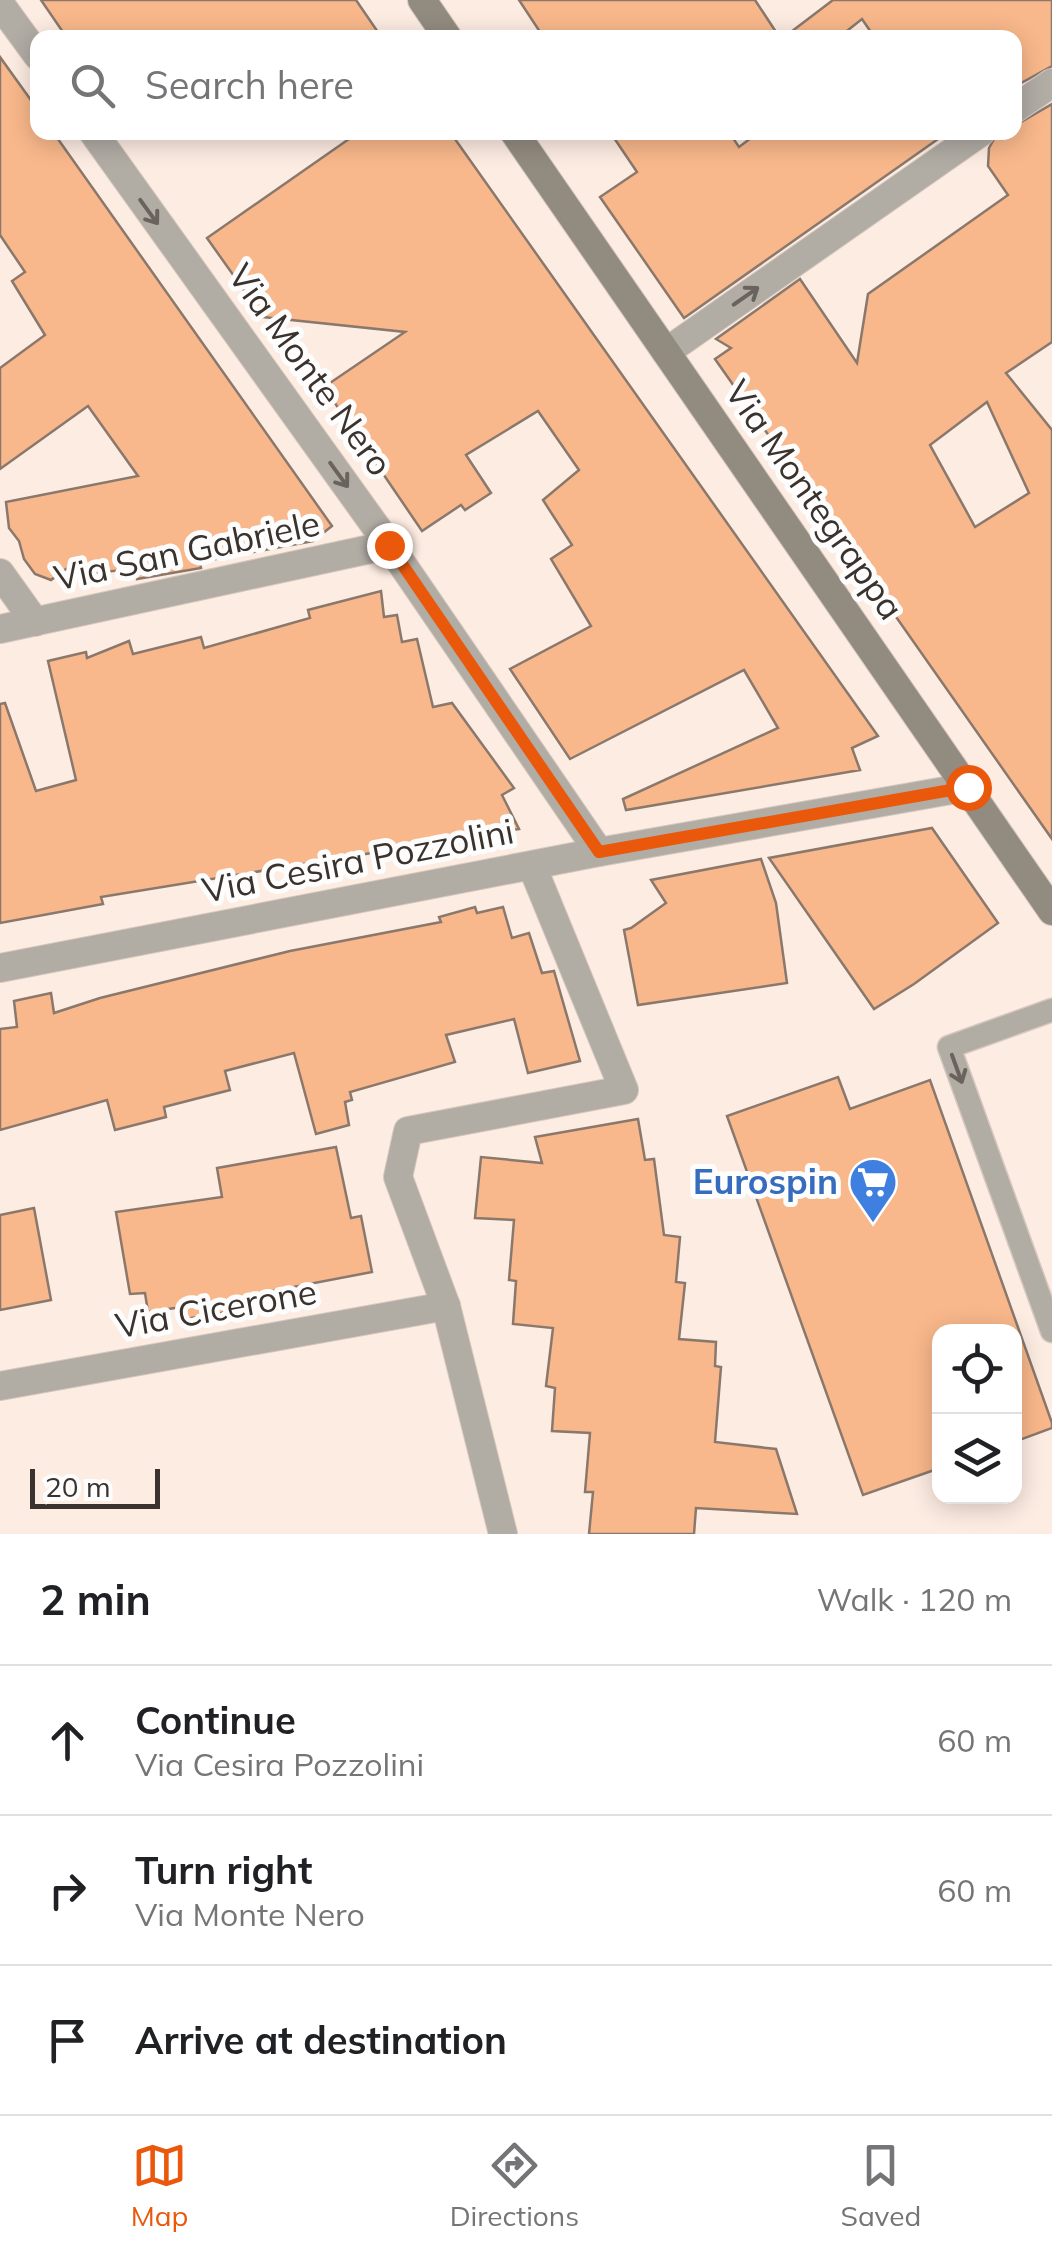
<!DOCTYPE html>
<meta charset="utf-8">
<style>
:root{--surface:#fff;--page:#f6f6f6;--text:#202124;--muted:#757577;--line:#e0e0e0;--accent:#ea580c}
body{margin:0;font-family:Mulish,sans-serif;background:var(--page);color:var(--text)}
.controls{position:absolute;right:30px;bottom:30px;display:grid;overflow:hidden;border-radius:20px;box-shadow:0 5px 25px #0003}
.controls button{width:90px;height:90px;display:grid;place-items:center;padding:0;border:0;border-bottom:2px solid var(--line);background:var(--surface);color:var(--text);font:50px sans-serif}
.scale{position:absolute;left:30px;bottom:25px;width:130px;box-sizing:border-box;padding-left:10px;border:5px solid #3a322d;border-top:0;font-size:28px;line-height:35px;white-space:nowrap;color:#3a322d;-webkit-text-stroke:8px #fdfdfd;paint-order:stroke}
.stop{position:absolute;width:30px;height:30px;margin:-22px;border:8px solid #ea580c;border-radius:50%;background:#fff}
.stop.end{background:#ea580c;border-color:#fff;box-shadow:0 2px 10px #0008}
.list{margin:0;padding:0;list-style:none}
h2{display:flex;justify-content:space-between;align-items:center;height:130px;margin:0;padding:0 40px;font-size:42px}
h2 small{font-size:32px;font-weight:400;color:var(--muted)}
.list li{display:grid;grid-template-columns:65px 1fr auto;gap:30px;align-items:center;box-sizing:border-box;height:150px;padding:0 40px;border-top:2px solid var(--line)}
.list b{display:block;font-size:38px;white-space:nowrap}
.list p{margin:0;font-size:32px;white-space:nowrap;color:var(--muted)}
.list em{font-size:32px;font-style:normal;color:var(--muted)}
.icon{flex:none;width:55px;height:55px;fill:none;stroke:currentColor;stroke-width:2;stroke-linecap:round;stroke-linejoin:round}
.map{position:relative;flex:none;width:1052px;height:1534px;overflow:hidden}
.search{position:absolute;background:var(--surface);box-shadow:0 5px 25px #0003;left:30px;right:30px;top:30px;height:110px;display:flex;align-items:center;gap:25px;box-sizing:border-box;padding:0 35px;border-radius:20px;color:var(--muted);font-size:38px}
.sheet{height:580px;background:var(--surface)}
nav{display:flex;justify-content:space-around;align-items:center;box-sizing:border-box;height:140px;border-top:2px solid var(--line);background:var(--surface);font-size:28px;color:var(--muted)}
nav a{display:grid;justify-items:center;gap:5px}
nav .on{color:var(--accent)}
.map>svg:first-child{display:block}
</style>
<div class="map">
<svg width="1052" height="1534" viewBox="0 0 1052 1534">
<rect width="100%" height="100%" fill="#fdece2"/>
<!-- building -->
<g fill="#f9b88b" stroke="#8a786c" stroke-width="2.5" fill-rule="evenodd">
<polygon points="41,0 356,0 382,38 67,38"/>
<polygon points="519,0 755,0 780,38 544,38"/>
<polygon points="833,0 1052,0 1052,66 1014,87 1014,38 875,38 862,19 838,38 783,38"/>
<polygon points="0,57 38,110 38,132 53,132 332,526 313,541 200,562 201,568 137,579 135,569 80,574 66,569 51,580 35,574 24,559 19,541 9,528 6,502 138,476 88,406 0,469 0,368 45,335 12,281 25,272 0,235"/>
<path d="M1052 104V342L1006 373 1052 430V839L715 359 731 348 716 339 800 279 857 363 868 294 1008 195 988 166 989 148 998 132H1014V126ZM987 402 1029 493 975 527 930 445Z"/>
<polygon points="359,132 450,132 878,736 852,748 860,770 626,810 623,799 778,728 744,670 570,759 510,669 591,626 551,559 572,545 543,500 579,470 538,411 466,455 491,493 465,510 461,505 422,531 324,387 405,332 263,317 207,238"/>
<polygon points="610,132 729,132 739,147 759,132 948,132 684,318 600,197 637,172"/>
<polygon points="381,591 384,617 397,615 402,642 417,639 433,707 452,703 514,788 502,795 519,829 101,897 103,904 0,923 0,704 5,703 36,791 76,780 48,661 86,652 87,658 129,641 133,654 201,637 204,648 310,618 308,610"/>
<polygon points="932,828 998,923 914,984 874,1009 769,858"/>
<polygon points="761,859 776,903 787,983 638,1005 624,930 631,928 666,903 651,880"/>
<polygon points="475,907 477,913 503,907 512,938 529,933 542,973 554,971 580,1061 528,1073 514,1019 446,1035 455,1062 350,1092 352,1100 345,1102 349,1125 316,1134 294,1053 225,1071 230,1090 164,1107 166,1117 115,1130 107,1100 0,1130 0,1029 17,1027 14,1001 51,993 54,1013 100,998 290,951 441,922 439,917"/>
<polygon points="838,1077 850,1109 930,1080 1052,1423 1052,1428 1014,1442 1015,1332 940,1332 940,1468 863,1495 727,1116"/>
<polygon points="638,1119 645,1160 654,1159 664,1235 680,1237 676,1282 685,1283 679,1339 716,1342 715,1366 721,1367 715,1442 776,1449 797,1514 696,1508 694,1534 589,1534 593,1492 585,1492 590,1433 552,1431 555,1388 546,1386 553,1328 513,1324 516,1281 509,1280 514,1220 475,1218 481,1157 542,1163 535,1137"/>
<polygon points="336,1147 351,1218 361,1216 372,1272 246,1296 247,1302 223,1307 223,1313 185,1319 182,1307 148,1312 145,1293 130,1294 116,1212 222,1197 217,1168"/>
<polygon points="34,1208 51,1300 0,1310 0,1215"/>
</g>
<g fill="none" stroke-linecap="round" stroke-linejoin="round">
<!-- service casing -->
<g stroke="#d6c7be" stroke-width="25">
<polyline id="service" points="1052,1010 949,1047 1052,1331"/>
</g>
<!-- minor casing -->
<g stroke="#d6c7be" stroke-width="30">
<g id="minor">
<polyline points="0,4 38,56"/>
<polyline points="1014,109 1052,83"/>
<polyline points="93,132 389,545 599,852"/>
<polyline points="666,352 981,132"/>
<polyline points="0,573 35,622"/>
<polyline points="0,629 389,545"/>
<polyline points="0,968 599,852 968,787"/>
<polyline points="0,1386 446,1306"/>
<polyline points="503,1534 446,1306 398,1177 408,1131 624,1090 532,866"/>
</g>
</g>
<!-- secondary casing -->
<g stroke="#d6c7be" stroke-width="30">
<g id="secondary">
<polyline points="422,0 448,38"/>
<polyline points="514,132 1052,911"/>
</g>
</g>
<!-- service -->
<use href="#service" stroke="#b1aca4" stroke-width="22"/>
<!-- minor -->
<use href="#minor" stroke="#b1aca4" stroke-width="28"/>
<!-- secondary -->
<use href="#secondary" stroke="#928b7f" stroke-width="28"/>
</g>
<!-- one-way arrows -->
<defs><path id="oneway-shaft" d="M-6 0H5M1.5-3L5.5 0L1.5 3" fill="none" stroke-width="1.6" stroke-linecap="round" stroke-linejoin="round" transform="scale(2.5)"/></defs>
<g stroke="#6a635d">
<use href="#oneway-shaft" transform="translate(149 212) rotate(54)"/>
<use href="#oneway-shaft" transform="translate(746 296) rotate(-35)"/>
<use href="#oneway-shaft" transform="translate(339 475) rotate(54)"/>
<use href="#oneway-shaft" transform="translate(957 1069) rotate(70)"/>
</g>
<g fill="none" stroke-linecap="round" stroke-linejoin="round">
<!-- route -->
<polyline stroke="#ea580c" stroke-width="12" points="389,545 599,852 968,787"/>
</g>
<!-- icons -->
<defs>
<g id="supermarket-pin" transform="scale(2.5)"><path d="M0 17L-7.5 6A9.5 9.5 0 1 1 7.5 6Z" fill="#3f7fe0" stroke="#fdfdfd"/><path d="M-6-5.5h2.5l.6 2H6L4.5 2H-2.5L-4.4-4H-6ZM-1.5 3.2a1.3 1.3 0 1 0 .1 0ZM3 3.2a1.3 1.3 0 1 0 .1 0Z" fill="#fff"/></g>
</defs>
<g fill-rule="evenodd">
<use href="#supermarket-pin" x="873" y="1182"/>
</g>
<g text-anchor="middle" stroke-width="10" stroke-linejoin="round" paint-order="stroke">
<!-- street labels -->
<g font-size="35" fill="#3a322d" stroke="#fdfdfd">
<text transform="translate(310 370) rotate(54)" y="12">Via Monte Nero</text>
<text transform="translate(814 500) rotate(55)" y="12">Via Montegrappa</text>
<text transform="translate(187 551) rotate(-12)" y="12">Via San Gabriele</text>
<text transform="translate(358 861) rotate(-11)" y="12">Via Cesira Pozzolini</text>
<text transform="translate(216 1309) rotate(-10)" y="12">Via Cicerone</text>
</g>
<!-- shop labels -->
<g font-size="35" font-weight="bold" fill="#366cbe" stroke="#fdfdfd" text-anchor="end">
<text x="838" y="1194">Eurospin</text>
</g>
</g>
</svg>
<div class="controls">
<button><svg class="icon" aria-label="locate" viewBox="0 0 24 24"><circle cx="12" cy="12" r="6"/><path d="M12 2v4M12 18v4M2 12h4M18 12h4"/></svg></button>
<button><svg class="icon" aria-label="layers" viewBox="0 0 24 24"><path d="M12 4l9 5-9 5-9-5zM3 14l9 5 9-5"/></svg></button>
</div>
<div class="scale">20 m</div>
<div class="stop" style="left:968px;top:787px"></div>
<div class="stop end" style="left:389px;top:545px"></div>
<div class="search"><svg class="icon" aria-label="search" viewBox="0 0 24 24"><circle cx="10" cy="10" r="6"/><path d="M15 15l6 6"/></svg>Search here</div>
</div>
<section class="sheet">
<h2>2 min<small>Walk · 120 m</small></h2>
<ul class="list">
<li><svg class="icon" aria-label="ahead" viewBox="0 0 24 24"><path d="M12 20V5M6 11l6-6 6 6"/></svg><div><b>Continue</b><p>Via Cesira Pozzolini</p></div><em>60 m</em></li>
<li><svg class="icon" aria-label="right" viewBox="0 0 24 24"><path d="M7 20v-9h11M14 6l5 5-5 5"/></svg><div><b>Turn right</b><p>Via Monte Nero</p></div><em>60 m</em></li>
<li><svg class="icon" aria-label="arrive" viewBox="0 0 24 24"><path d="M6 21V4h12l-3 4 3 4H6"/></svg><div><b>Arrive at destination</b></div></li>
</ul>
</section>
<nav>
<a class="on"><svg class="icon" aria-label="map" viewBox="0 0 24 24"><path d="M3 6l6-2 6 2 6-2v14l-6 2-6-2-6 2zM9 4v14M15 6v14"/></svg>Map</a>
<a><svg class="icon" aria-label="directions" viewBox="0 0 24 24"><path d="M12 3l9 9-9 9-9-9zM9 14v-3h6M13 9l2 2-2 2"/></svg>Directions</a>
<a><svg class="icon" aria-label="saved" viewBox="0 0 24 24"><path d="M7 4h10v16l-5-4-5 4z"/></svg>Saved</a>
</nav>
